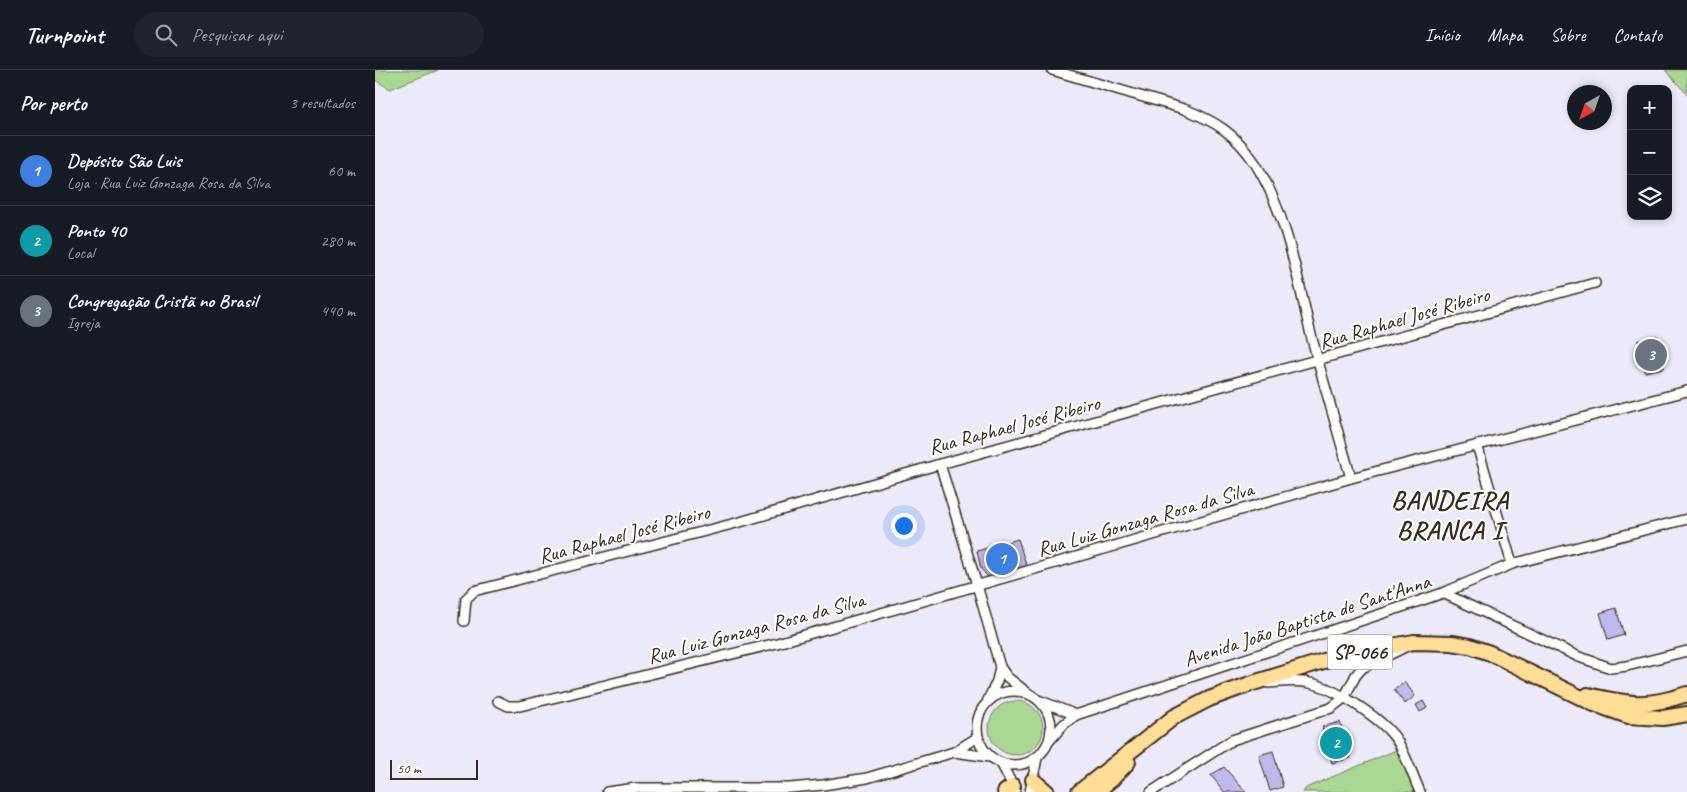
<!DOCTYPE html>
<html lang="pt">
<meta charset="utf-8">
<style>
:root{--surface:#171b24;--page:#20242c;--text:#f1f3f6;--muted:#9ea1a6;--line:#363941;--accent:#1f6fb2}
body{margin:0;font-family:Caveat,sans-serif;background:var(--page);color:var(--text)}
.controls{position:absolute;right:15px;top:15px;display:grid;overflow:hidden;border-radius:10px;box-shadow:0 2px 8px #0003}
.controls button{width:45px;height:45px;display:grid;place-items:center;padding:0;border:0;border-bottom:1px solid var(--line);background:var(--surface);color:var(--text);font:25px sans-serif}
.compass{position:absolute;left:1192px;top:15px;width:45px;height:45px;border-radius:50%;background:var(--surface);box-shadow:0 2px 8px #0003;rotate:220deg}
.scale{position:absolute;left:15px;bottom:12px;width:88px;box-sizing:border-box;padding-left:5px;border:2px solid #3b2a1e;border-top:0;font-size:14px;line-height:18px;white-space:nowrap;color:#3b2a1e;-webkit-text-stroke:4px #fff;paint-order:stroke}
.you{position:absolute;left:528px;top:455px;width:18px;height:18px;margin:-12px;border:4px solid #fff;border-radius:50%;background:#1a73e8;box-shadow:0 0 0 8px #1a73e833}
.badge{display:grid;place-items:center;width:32px;height:32px;border-radius:50%;background:var(--accent);color:#fff;font-size:16px;font-weight:700}
.pin{position:absolute;translate:-50% -50%;border:2px solid #fff;box-shadow:0 1px 5px #0006}
.list{margin:0;padding:0;list-style:none}
h2{display:flex;justify-content:space-between;align-items:center;height:65px;margin:0;padding:0 20px;font-size:21px}
h2 small{font-size:16px;font-weight:400;color:var(--muted)}
.list li{display:grid;grid-template-columns:32px 1fr auto;gap:15px;align-items:center;box-sizing:border-box;height:70px;padding:0 20px;border-top:1px solid var(--line)}
.list b{display:block;font-size:19px;white-space:nowrap}
.list p{margin:0;font-size:16px;white-space:nowrap;color:var(--muted)}
.list em{font-size:16px;font-style:normal;color:var(--muted)}
.icon{flex:none;width:28px;height:28px;fill:none;stroke:currentColor;stroke-width:2;stroke-linecap:round;stroke-linejoin:round}
.map{position:relative;flex:none;width:1312px;height:722px;overflow:hidden}
header{display:flex;align-items:center;gap:30px;box-sizing:border-box;height:70px;padding:0 25px;background:var(--surface);border-bottom:1px solid var(--line)}
header strong{font-size:24px}
nav{display:flex;gap:28px;margin-inline-start:auto;font-size:18px}
.search{width:350px;height:45px;background:var(--page);display:flex;align-items:center;gap:12px;box-sizing:border-box;padding:0 18px;border-radius:28px;color:var(--muted);font-size:19px}
main{display:flex}
aside{flex:1;background:var(--surface)}
.map>svg:first-child{display:block}
</style>
<header>
<strong>Turnpoint</strong>
<div class="search"><svg class="icon" aria-label="search" viewBox="0 0 24 24"><circle cx="10" cy="10" r="6"/><path d="M15 15l6 6"/></svg>Pesquisar aqui</div>
<nav><a>Início</a><a>Mapa</a><a>Sobre</a><a>Contato</a></nav>
</header>
<main>
<aside>
<h2>Por perto<small>3 resultados</small></h2>
<ul class="list">
<li><span class="badge" style="background:#3f7fe0">1</span><div><b>Depósito São Luis</b><p>Loja · Rua Luiz Gonzaga Rosa da Silva</p></div><em>60 m</em></li>
<li><span class="badge" style="background:#0f9aa8">2</span><div><b>Ponto 40</b><p>Local</p></div><em>280 m</em></li>
<li><span class="badge" style="background:#6b7280">3</span><div><b>Congregação Cristã no Brasil</b><p>Igreja</p></div><em>440 m</em></li>
</ul>
</aside>
<div class="map">
<svg width="1312" height="722" viewBox="0 0 1312 722">
<rect width="100%" height="100%" fill="#eceaf9"/>
<filter id="ink" filterUnits="userSpaceOnUse"><feTurbulence type="fractalNoise" baseFrequency=".02" numOctaves="2"/><feDisplacementMap in="SourceGraphic" scale="10" xChannelSelector="R" yChannelSelector="G"/><feConvolveMatrix kernelMatrix="1 2 1 2 8 2 1 2 1" color-interpolation-filters="sRGB"/></filter>
<g filter="url(#ink)">
<!-- green -->
<g fill="#abd795" stroke="#73805a">
<polygon points="0,0 63,0 15,19 0,10"/>
<polygon points="1290,0 1312,0 1312,24"/>
<circle cx="641" cy="658" r="27"/>
<polygon points="1026,678 1045,722 928,722 931,718"/>
</g>
<!-- building -->
<g fill="#beb9ea" stroke="#3b2a1e">
<polygon points="1283,266 1289,298 1270,302 1263,271"/>
<polygon points="643,469 652,498 624,506 613,507 606,499 602,481"/>
<polygon points="1241,538 1249,565 1233,570 1225,543"/>
<polygon points="1030,612 1040,626 1030,634 1019,620"/>
<polygon points="1048,631 1052,638 1045,642 1041,635"/>
<polygon points="965,652 976,688 957,693 947,657"/>
<polygon points="898,681 908,717 895,721 884,685"/>
<polygon points="849,697 871,722 849,722 836,705"/>
</g>
<g fill="none" stroke-linecap="round" stroke-linejoin="round">
<!-- minor casing -->
<g stroke="#3b2a1e" stroke-width="12">
<g id="minor">
<path d="M677 0 809 39C840 51 861 64 880 93 911 141 922 206 935 261 948 311 962 359 976 408"/>
<polyline points="1102,375 1137,494"/>
<polyline points="565,394 602,515 625,597 632,607 654,624"/>
<polyline points="1068,523 1204,587 1236,598 1252,596 1312,581"/>
<polyline points="89,551 91,529 99,521 365,452 565,394 1220,213"/>
<path d="M893 613C906 612 921 610 935 613 960 618 1010 650 1023 672 1032 688 1038 706 1045 722"/>
<circle cx="639" cy="658" r="37"/>
<polyline points="613,630 622,611 625,597"/>
<polyline points="123,631 133,636 145,636 402,573 976,408 1312,321"/>
<polyline points="666,631 701,645"/>
<polyline points="675,670 689,654 701,645 1018,540 1068,523 1137,494 1312,449"/>
<polyline points="579,682 615,687"/>
<polyline points="626,693 640,720"/>
<polyline points="232,722 261,718 415,718 448,715 492,708 579,682 603,667"/>
<polyline points="655,722 662,688"/>
<polyline points="776,722 857,670 956,638 969,628 981,605 987,598 1030,577"/>
</g>
</g>
<!-- primary casing -->
<g stroke="#3b2a1e" stroke-width="18">
<g id="primary">
<path d="M1213 625C1254 634 1270 638 1312 624"/>
<polyline points="658,710 672,722"/>
<polyline points="630,722 638,716"/>
<polyline points="704,722 799,647 834,629 875,614 968,585 1039,572 1077,573 1095,576 1115,583 1219,634 1253,646 1288,648 1312,644"/>
<polyline points="721,722 737,709 753,692"/>
</g>
</g>
<!-- minor -->
<use href="#minor" stroke="#fff" stroke-width="9"/>
<!-- primary -->
<use href="#primary" stroke="#fedd96" stroke-width="14"/>
</g>
</g>
<g text-anchor="middle" stroke-width="4" stroke-linejoin="round" paint-order="stroke">
<!-- shield labels -->
<rect fill="#fff" stroke="#766a62" stroke-width="1" x="952.5" y="564.5" width="65" height="35" rx="4"/>
<g font-size="20" font-weight="bold" fill="#3b2a1e">
<text x="985" y="589">SP-066</text>
</g>
<!-- street labels -->
<g font-size="21" fill="#3b2a1e" stroke="#fff">
<text transform="translate(1029 248) rotate(-16)" y="7">Rua Raphael José Ribeiro</text>
<text transform="translate(639 355) rotate(-15)" y="7">Rua Raphael José Ribeiro</text>
<text transform="translate(770 449) rotate(-16)" y="7">Rua Luiz Gonzaga Rosa da Silva</text>
<text transform="translate(249 464) rotate(-15)" y="7">Rua Raphael José Ribeiro</text>
<text transform="translate(932 550) rotate(-18)" y="7">Avenida João Baptista de Sant'Anna</text>
<text transform="translate(381 558) rotate(-15)" y="7">Rua Luiz Gonzaga Rosa da Silva</text>
</g>
<!-- district labels -->
<g font-size="26" font-weight="bold" letter-spacing="1" fill="#3b2a1e" stroke="#fff">
<text x="1075" y="439">BANDEIRA<tspan x="1075" dy="30">BRANCA I</tspan></text>
</g>
</g>
</svg>
<div class="controls">
<button>+</button>
<button>−</button>
<button><svg class="icon" aria-label="layers" viewBox="0 0 24 24"><path d="M12 4l9 5-9 5-9-5zM3 14l9 5 9-5"/></svg></button>
</div>
<svg class="compass" viewBox="-18 -18 36 36"><path d="M0-13l5 13h-10z" fill="#e53935"/><path d="M0 13l5-13h-10z" fill="#9ea1a6"/></svg>
<div class="scale">50 m</div>
<div class="you"></div>
<div class="pin badge" style="left:627px;top:489px;background:#3f7fe0">1</div>
<div class="pin badge" style="left:961px;top:673px;background:#0f9aa8">2</div>
<div class="pin badge" style="left:1276px;top:285px;background:#6b7280">3</div>
</div>
</main>
